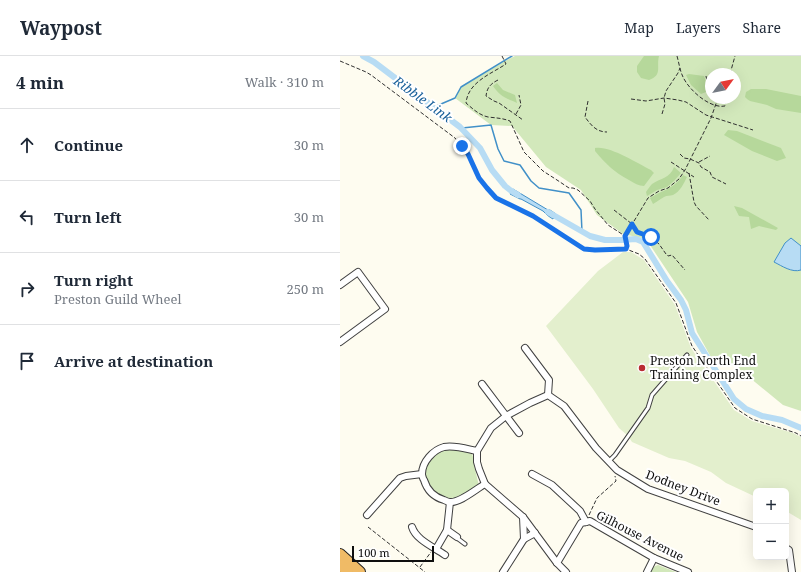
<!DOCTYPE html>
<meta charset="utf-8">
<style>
:root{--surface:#fff;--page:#f2f2f3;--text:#1f2937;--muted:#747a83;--line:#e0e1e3}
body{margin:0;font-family:"Noto Serif",serif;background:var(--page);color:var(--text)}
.controls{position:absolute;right:12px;bottom:12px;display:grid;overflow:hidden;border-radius:6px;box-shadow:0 4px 16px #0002}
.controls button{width:36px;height:36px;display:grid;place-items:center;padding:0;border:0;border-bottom:1px solid var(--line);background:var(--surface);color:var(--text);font:20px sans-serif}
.compass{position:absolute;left:365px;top:12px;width:36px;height:36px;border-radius:50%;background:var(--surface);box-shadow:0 4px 16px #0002;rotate:57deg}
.scale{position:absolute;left:12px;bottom:10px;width:82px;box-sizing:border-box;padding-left:4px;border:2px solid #0e0e0e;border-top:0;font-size:11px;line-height:14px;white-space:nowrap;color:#0e0e0e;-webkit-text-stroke:3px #fff;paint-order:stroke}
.stop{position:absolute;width:12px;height:12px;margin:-9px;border:3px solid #1a73e8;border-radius:50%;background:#fff}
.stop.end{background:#1a73e8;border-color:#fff;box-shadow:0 1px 4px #0008}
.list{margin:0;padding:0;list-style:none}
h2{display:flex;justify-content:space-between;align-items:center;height:52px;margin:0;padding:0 16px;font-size:17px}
h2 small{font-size:13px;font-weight:400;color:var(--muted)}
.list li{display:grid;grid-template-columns:26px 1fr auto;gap:12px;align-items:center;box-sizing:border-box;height:72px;padding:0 16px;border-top:1px solid var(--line)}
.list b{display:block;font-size:15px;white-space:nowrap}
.list p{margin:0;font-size:13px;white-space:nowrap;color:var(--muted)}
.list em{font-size:13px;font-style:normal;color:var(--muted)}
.icon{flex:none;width:22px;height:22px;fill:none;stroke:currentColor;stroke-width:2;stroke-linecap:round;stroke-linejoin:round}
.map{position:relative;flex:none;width:461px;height:516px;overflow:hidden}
header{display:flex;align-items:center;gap:24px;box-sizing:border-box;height:56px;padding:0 20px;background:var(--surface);border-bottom:1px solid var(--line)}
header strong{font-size:19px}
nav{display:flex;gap:22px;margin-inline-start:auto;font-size:14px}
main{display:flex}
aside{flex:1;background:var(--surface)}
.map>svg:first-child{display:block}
</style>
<header>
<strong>Waypost</strong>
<nav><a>Map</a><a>Layers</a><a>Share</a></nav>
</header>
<main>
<aside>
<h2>4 min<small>Walk · 310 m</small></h2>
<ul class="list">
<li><svg class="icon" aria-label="ahead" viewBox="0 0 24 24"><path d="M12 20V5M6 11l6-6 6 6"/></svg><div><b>Continue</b></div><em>30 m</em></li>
<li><svg class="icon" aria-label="left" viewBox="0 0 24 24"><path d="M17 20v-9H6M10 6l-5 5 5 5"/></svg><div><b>Turn left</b></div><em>30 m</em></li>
<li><svg class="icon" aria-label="right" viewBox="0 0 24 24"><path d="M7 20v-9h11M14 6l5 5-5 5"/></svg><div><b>Turn right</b><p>Preston Guild Wheel</p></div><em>250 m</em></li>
<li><svg class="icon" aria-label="arrive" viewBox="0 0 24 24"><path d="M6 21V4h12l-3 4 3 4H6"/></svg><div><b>Arrive at destination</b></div></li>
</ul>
</aside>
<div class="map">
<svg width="461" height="516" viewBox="0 0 461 516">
<rect width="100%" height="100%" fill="#fefcf0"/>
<!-- green -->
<g fill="#d2e8bb" fill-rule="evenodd">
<path d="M175 0H461V355L443 349 398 312 372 303 357 276 348 246 306 183 283 178 257 159 241 134 206 111 172 70 151 69 115 42 121 31 163 6ZM371 18H395V42H371Z"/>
<path d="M109 392 128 396 132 398 133 401 134 409 139 430C132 434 125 441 117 442 89 450 72 410 100 395 103 394 106 393 109 392Z"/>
<path d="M318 509 336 516H310C312 512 314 510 318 509Z"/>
</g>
<!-- forest -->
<g fill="#b6d89b">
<path d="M304 0H319C316 11 323 19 309 24L301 22 297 16V10Z"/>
<polygon points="349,18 364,20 366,26 369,29 366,36 361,38 351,29 346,19"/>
<path d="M157 27 163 34 175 39 177 47C165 42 160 40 153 30Z"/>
<polygon points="411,33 426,33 461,40 461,57 436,53 427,49 410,45 407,43 405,41 406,36"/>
<polygon points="388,74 397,75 441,92 446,102 437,105 412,95 384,79"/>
<path d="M255 92C269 89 297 107 311 114L314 117 313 118 304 130C299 130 294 127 289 124 274 116 266 108 255 95Z"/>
<path d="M334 111 341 117 334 125 327 131 317 134 307 140 306 136C308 133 310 130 312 128 321 122 330 122 334 111Z"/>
<path d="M343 119 347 121C344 127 340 136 333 139 330 140 327 139 324 141 320 143 317 146 313 148L310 142C323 134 335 132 343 119Z"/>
<polygon points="394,150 402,152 438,172 436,174 419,170 411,173 409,161 399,160"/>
</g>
<!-- pitch -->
<polygon fill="#e3efcd" points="283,196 291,196 304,204 335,249 351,292 394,354 412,365 453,377 461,381 461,464 446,455 446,435 416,435 416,441 386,427 371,416 345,405 329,402 292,386 288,380 279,372 253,333 206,270 258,215"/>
<!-- water -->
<g fill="#b7dcf4" stroke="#4190c8">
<path d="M173 133 208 154H210L216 158 213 163C209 161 206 158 203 155L181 143H180L170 138Z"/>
<path d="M451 182 461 190V214C452 217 442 210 434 206L445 187Z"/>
</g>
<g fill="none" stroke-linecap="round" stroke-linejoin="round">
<!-- stream -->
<g stroke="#4190c8" stroke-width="1.5">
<polyline points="94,51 115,42 121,31 172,0"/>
<polyline points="122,72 151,69 158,93 164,105 180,109 191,125 199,132 229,137 241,154 242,176"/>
</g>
<!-- canal -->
<g stroke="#b7dcf4" stroke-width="6">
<polyline points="23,0 34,6 120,71 140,92 152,114 165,130 170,134 178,139"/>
<polyline points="208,156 250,180 265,184 281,184 296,183 303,186 327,225 341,244 346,254 352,277 394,343 406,353 422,360 442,364 461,372"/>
</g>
<!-- service casing -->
<g stroke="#414141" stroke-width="5">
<g id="service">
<polyline points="269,405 275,399 308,352 312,339 347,299"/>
<polyline points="117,482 125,488"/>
</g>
</g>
<!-- minor casing -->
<g stroke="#414141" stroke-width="8">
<g id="minor">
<polyline points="0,229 18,216 45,253 0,286"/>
<polyline points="185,292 209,324 208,339"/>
<polyline points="142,328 179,377"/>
<path d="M137 395C127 393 115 389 104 391 93 394 82 406 82 418 82 419 83 423 84 424 87 434 94 441 104 444 106 445 108 446 110 446 120 447 136 433 145 428"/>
<polyline points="192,418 212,429 240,455 246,466"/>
<polyline points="27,459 60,422 66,420 82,418"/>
<polyline points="183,461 184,483"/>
<path d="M72 471C76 484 94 491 105 499"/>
<polyline points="107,474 117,481"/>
<polyline points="446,492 449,494 452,516"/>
<polyline points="96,493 107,474 110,446"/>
<polyline points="217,507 241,467 250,465 314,502 348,516"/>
<polyline points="163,516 184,483 195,477"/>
<polyline points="226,516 217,507 183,461 145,428 139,413 137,406 137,395 151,372 166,360 190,347 208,339 224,350 256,392 277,414 308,433 416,471"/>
<polyline points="307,516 314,502"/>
</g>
</g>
<!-- trunk casing -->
<g stroke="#1f1f1f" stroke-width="12">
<g id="trunk">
<polyline points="0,498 20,516"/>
<polyline points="0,509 8,516"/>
</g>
</g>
<!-- path -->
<g stroke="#303030" stroke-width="1" stroke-dasharray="4 2" stroke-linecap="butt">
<path d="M162 0 166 8C151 18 128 26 126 47 133 53 139 59 148 61 156 62 162 62 170 65L184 96 203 115 217 124 229 132H233L238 134 250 145 255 153 268 169 285 180"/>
<path d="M337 0C339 7 340 15 343 21 349 34 370 53 385 50L386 42"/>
<polyline points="0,5 26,16 31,19 115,82 128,98 139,122 147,132 156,142 193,160 244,193 255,194 286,193 299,198 305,203 336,247 352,290 395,352 412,363 456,377 461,380"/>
<polyline points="390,18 395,0"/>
<polyline points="366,20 367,25 371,27"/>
<path d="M158 24C150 28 147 32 146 40L154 45 159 47 183 64"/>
<polyline points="291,43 306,45 324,42 338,44 346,46 366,59 413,74"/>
<path d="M248 45 245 61C251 69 256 76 267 76"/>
<polyline points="176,58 181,49 179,39"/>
<polyline points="322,58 325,48 324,42 326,35 338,17 340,12"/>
<polyline points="340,98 344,102 350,103 359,107 361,111 370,116 372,121 386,128"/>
<polyline points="331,106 354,121"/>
<polyline points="359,106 370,100"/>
<polyline points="349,117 354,146 356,150 369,164"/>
<polyline points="274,154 292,168 297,176 311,181 319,188 326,198 328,200 332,199 345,214"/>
<polyline points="286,192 287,191 285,180 308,142 319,135 328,132 339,123 345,114 371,62 378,42"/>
<polyline points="249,459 257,442 276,425 275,420"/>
<polyline points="28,471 85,516"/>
<polyline points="80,511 91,496"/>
</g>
<!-- service -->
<use href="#service" stroke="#fff" stroke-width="3"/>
<!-- minor -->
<use href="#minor" stroke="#fff" stroke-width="6"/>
<!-- trunk -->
<use href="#trunk" stroke="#f0bb66" stroke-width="10"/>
</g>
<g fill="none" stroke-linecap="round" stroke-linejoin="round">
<!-- route -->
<polyline stroke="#1a73e8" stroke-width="5" points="122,90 128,98 139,122 147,132 156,142 193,160 244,193 255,194 286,193 287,190 285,180 292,168 297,176 311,181"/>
</g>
<!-- markers -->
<circle fill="#b92c31" stroke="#fff" stroke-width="1.5" cx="302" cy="312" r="4"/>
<g text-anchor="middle" stroke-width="4" stroke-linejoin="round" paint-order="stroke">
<!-- poi labels -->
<g font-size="12" fill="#0e0e0e" stroke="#fff" text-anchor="start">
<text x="310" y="309">Preston North End<tspan x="310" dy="14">Training Complex</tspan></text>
</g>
<!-- street labels -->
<g font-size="12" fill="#0e0e0e" stroke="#fff">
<text transform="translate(343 432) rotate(21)" y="4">Dodney Drive</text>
<text transform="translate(300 480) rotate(27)" y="4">Gilhouse Avenue</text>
</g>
<!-- water labels -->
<g font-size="13" font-style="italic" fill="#1c629b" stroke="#fff">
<text transform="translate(83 43) rotate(36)" y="5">Ribble Link</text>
</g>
</g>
</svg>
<div class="controls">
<button>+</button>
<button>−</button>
</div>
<svg class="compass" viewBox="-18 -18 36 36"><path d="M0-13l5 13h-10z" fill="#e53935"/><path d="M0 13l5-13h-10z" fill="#747a83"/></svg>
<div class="scale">100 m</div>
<div class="stop" style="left:311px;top:181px"></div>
<div class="stop end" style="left:122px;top:90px"></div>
</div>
</main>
